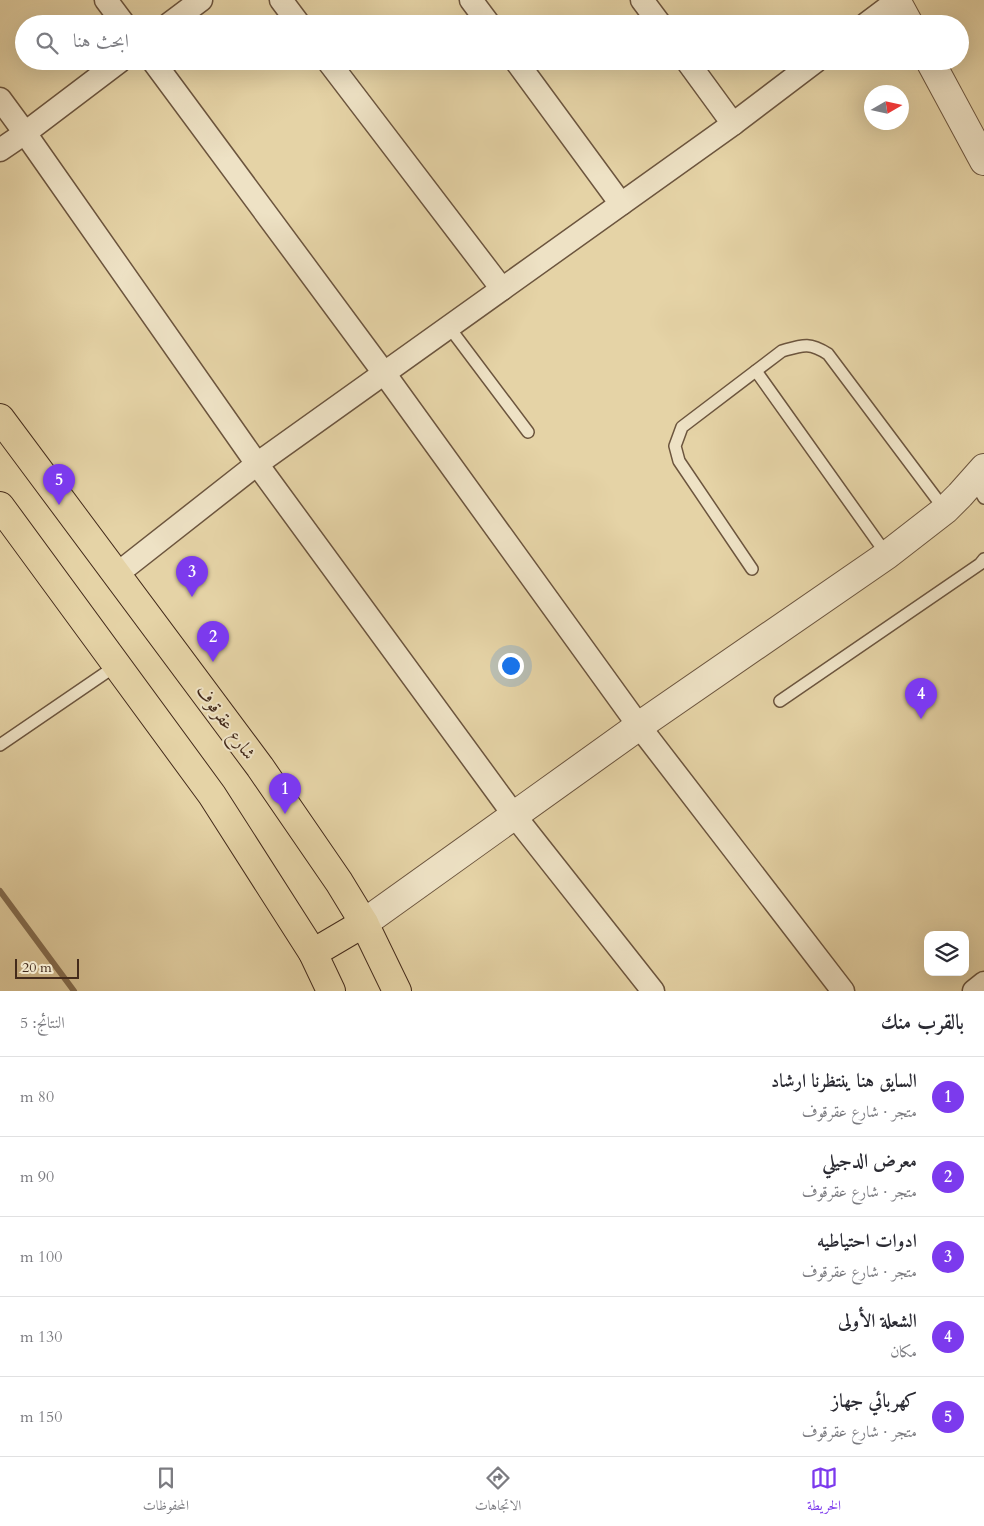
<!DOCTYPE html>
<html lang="ar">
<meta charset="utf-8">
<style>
:root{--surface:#fff;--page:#f7f7f7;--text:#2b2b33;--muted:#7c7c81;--line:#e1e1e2;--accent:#7c3aed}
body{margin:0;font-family:Cardo,Amiri,serif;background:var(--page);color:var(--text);direction:rtl}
.controls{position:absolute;right:15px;bottom:15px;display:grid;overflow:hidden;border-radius:10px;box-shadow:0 5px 20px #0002}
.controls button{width:45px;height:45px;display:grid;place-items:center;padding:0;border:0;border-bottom:1px solid var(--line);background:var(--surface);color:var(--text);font:25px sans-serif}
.compass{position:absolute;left:864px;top:85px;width:45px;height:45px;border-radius:50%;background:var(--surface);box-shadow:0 5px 20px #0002;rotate:81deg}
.scale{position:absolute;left:15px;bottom:12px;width:64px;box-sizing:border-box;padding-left:5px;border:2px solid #442b1b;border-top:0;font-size:14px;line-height:18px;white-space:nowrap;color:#442b1b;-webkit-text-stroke:4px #eee2c5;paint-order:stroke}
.you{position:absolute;left:510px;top:665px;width:18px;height:18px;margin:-12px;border:4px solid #fff;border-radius:50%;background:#1a73e8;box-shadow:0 0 0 8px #1a73e833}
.badge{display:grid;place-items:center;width:32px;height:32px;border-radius:50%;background:var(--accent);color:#fff;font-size:16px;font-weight:700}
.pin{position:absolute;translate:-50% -41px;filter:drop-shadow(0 1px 2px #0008)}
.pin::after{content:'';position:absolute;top:26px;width:18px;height:15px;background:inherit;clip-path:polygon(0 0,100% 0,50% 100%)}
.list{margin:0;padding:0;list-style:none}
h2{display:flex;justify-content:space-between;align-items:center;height:65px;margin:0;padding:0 20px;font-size:21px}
h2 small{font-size:16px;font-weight:400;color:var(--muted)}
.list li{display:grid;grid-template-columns:32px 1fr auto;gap:15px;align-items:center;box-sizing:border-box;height:80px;padding:0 20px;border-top:1px solid var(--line)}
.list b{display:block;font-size:19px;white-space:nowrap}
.list p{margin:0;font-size:16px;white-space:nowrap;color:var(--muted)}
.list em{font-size:16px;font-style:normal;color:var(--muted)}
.icon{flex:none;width:28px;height:28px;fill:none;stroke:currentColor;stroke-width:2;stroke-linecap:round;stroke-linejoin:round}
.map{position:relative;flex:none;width:984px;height:991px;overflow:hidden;direction:ltr}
.search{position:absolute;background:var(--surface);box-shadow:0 5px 20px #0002;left:15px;right:15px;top:15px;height:55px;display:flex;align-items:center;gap:12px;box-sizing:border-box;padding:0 18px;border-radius:28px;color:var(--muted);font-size:19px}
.sheet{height:465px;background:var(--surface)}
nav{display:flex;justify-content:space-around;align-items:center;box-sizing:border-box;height:70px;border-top:1px solid var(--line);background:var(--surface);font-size:14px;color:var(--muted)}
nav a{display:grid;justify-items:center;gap:2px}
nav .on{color:var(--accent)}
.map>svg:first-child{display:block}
</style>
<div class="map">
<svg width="984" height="991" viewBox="0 0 984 991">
<rect width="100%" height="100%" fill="#e5d3a6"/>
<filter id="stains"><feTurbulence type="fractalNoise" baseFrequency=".004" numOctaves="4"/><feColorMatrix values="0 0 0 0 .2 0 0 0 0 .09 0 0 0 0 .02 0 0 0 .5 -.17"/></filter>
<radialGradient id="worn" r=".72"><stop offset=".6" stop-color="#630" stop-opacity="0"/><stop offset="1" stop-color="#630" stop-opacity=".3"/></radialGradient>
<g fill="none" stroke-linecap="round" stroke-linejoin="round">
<!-- stream -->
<polyline stroke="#846e52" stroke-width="6" points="0,891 74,991"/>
<!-- service casing -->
<g stroke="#6c553e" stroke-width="14">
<g id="service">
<polyline points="449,327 528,432"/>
<polyline points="756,371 887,555"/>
<polyline points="974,481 984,498"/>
<path d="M752 569 679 461 675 446 682 427 782 351C803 345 809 342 828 354L945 510"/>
<polyline points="780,701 980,564 984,559"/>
<polyline points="0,745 117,665"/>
</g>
</g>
<!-- minor casing -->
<g stroke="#6c553e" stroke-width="25">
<g id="minor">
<polyline points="106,0 124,24"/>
<polyline points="281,0 299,24"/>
<polyline points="471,0 489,24"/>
<polyline points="642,0 660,24"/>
<polyline points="169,24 201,0"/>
<polyline points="866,24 898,0"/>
<polyline points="153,61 384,373 639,726 843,991"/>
<polyline points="328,61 502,289"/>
<polyline points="516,61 621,204"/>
<polyline points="687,61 733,124"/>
<polyline points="0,99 25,133 257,464 514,815 653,991"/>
<polyline points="0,150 25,133 120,61"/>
<polyline points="117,574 257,464 733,124 816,61"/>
<polyline points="974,991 984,983"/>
</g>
</g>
<!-- tertiary casing -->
<g stroke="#6c553e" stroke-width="30">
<g id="tertiary">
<polyline points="896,0 909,24"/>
<polyline points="930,61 984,161"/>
<polyline points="364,923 639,726 887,555 945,510 960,495 984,468"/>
</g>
</g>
<!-- primary casing -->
<g stroke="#442b1b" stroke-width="30">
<g id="primary">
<polyline points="0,418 260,767 339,882 364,923 397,991"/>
<polyline points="0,506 212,795 313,953 331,991"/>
<polyline points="313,953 364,923"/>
</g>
</g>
<!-- service -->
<use href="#service" stroke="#eee2c5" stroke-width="11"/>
<!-- minor -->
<use href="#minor" stroke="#eee2c5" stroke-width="22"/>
<!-- tertiary -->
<use href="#tertiary" stroke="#eee2c5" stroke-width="28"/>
<!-- primary -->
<use href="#primary" stroke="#e5d3a6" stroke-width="28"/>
</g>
<g text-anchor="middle" stroke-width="4" stroke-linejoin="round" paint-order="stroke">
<!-- street labels -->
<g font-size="18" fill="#442b1b" stroke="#eee2c5">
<text transform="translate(226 722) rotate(54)" y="6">شارع عقرقوف</text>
</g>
</g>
<rect width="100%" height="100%" filter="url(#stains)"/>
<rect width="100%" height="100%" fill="url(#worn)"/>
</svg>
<div class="controls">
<button><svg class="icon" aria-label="layers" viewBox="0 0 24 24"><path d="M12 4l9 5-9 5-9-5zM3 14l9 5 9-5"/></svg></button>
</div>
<svg class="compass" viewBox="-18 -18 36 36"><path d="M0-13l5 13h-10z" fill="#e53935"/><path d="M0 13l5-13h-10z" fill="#7c7c81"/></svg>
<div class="scale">20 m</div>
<div class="you"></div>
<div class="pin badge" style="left:285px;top:814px">1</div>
<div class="pin badge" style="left:213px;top:662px">2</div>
<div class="pin badge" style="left:192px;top:597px">3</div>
<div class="pin badge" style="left:921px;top:719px">4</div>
<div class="pin badge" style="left:59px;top:505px">5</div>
<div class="search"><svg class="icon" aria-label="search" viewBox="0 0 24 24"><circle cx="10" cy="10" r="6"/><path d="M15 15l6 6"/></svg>ابحث هنا</div>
</div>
<section class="sheet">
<h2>بالقرب منك<small>النتائج: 5</small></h2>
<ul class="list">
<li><span class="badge">1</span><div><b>السايق هنا ينتظرنا ارشاد</b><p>متجر · شارع عقرقوف</p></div><em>80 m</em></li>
<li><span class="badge">2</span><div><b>معرض الدجيلي</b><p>متجر · شارع عقرقوف</p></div><em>90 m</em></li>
<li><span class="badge">3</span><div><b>ادوات احتياطيه</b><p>متجر · شارع عقرقوف</p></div><em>100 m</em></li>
<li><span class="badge">4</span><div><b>الشعلة الأولى</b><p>مكان</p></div><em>130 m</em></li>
<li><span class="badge">5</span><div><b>كهربائي جهاز</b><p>متجر · شارع عقرقوف</p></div><em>150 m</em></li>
</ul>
</section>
<nav>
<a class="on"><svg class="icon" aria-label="map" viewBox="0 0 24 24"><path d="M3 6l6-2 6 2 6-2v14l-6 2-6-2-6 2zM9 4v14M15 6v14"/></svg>الخريطة</a>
<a><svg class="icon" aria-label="directions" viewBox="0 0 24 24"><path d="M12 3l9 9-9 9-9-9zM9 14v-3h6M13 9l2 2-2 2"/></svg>الاتجاهات</a>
<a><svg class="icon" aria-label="saved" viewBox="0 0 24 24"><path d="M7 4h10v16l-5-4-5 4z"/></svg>المحفوظات</a>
</nav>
